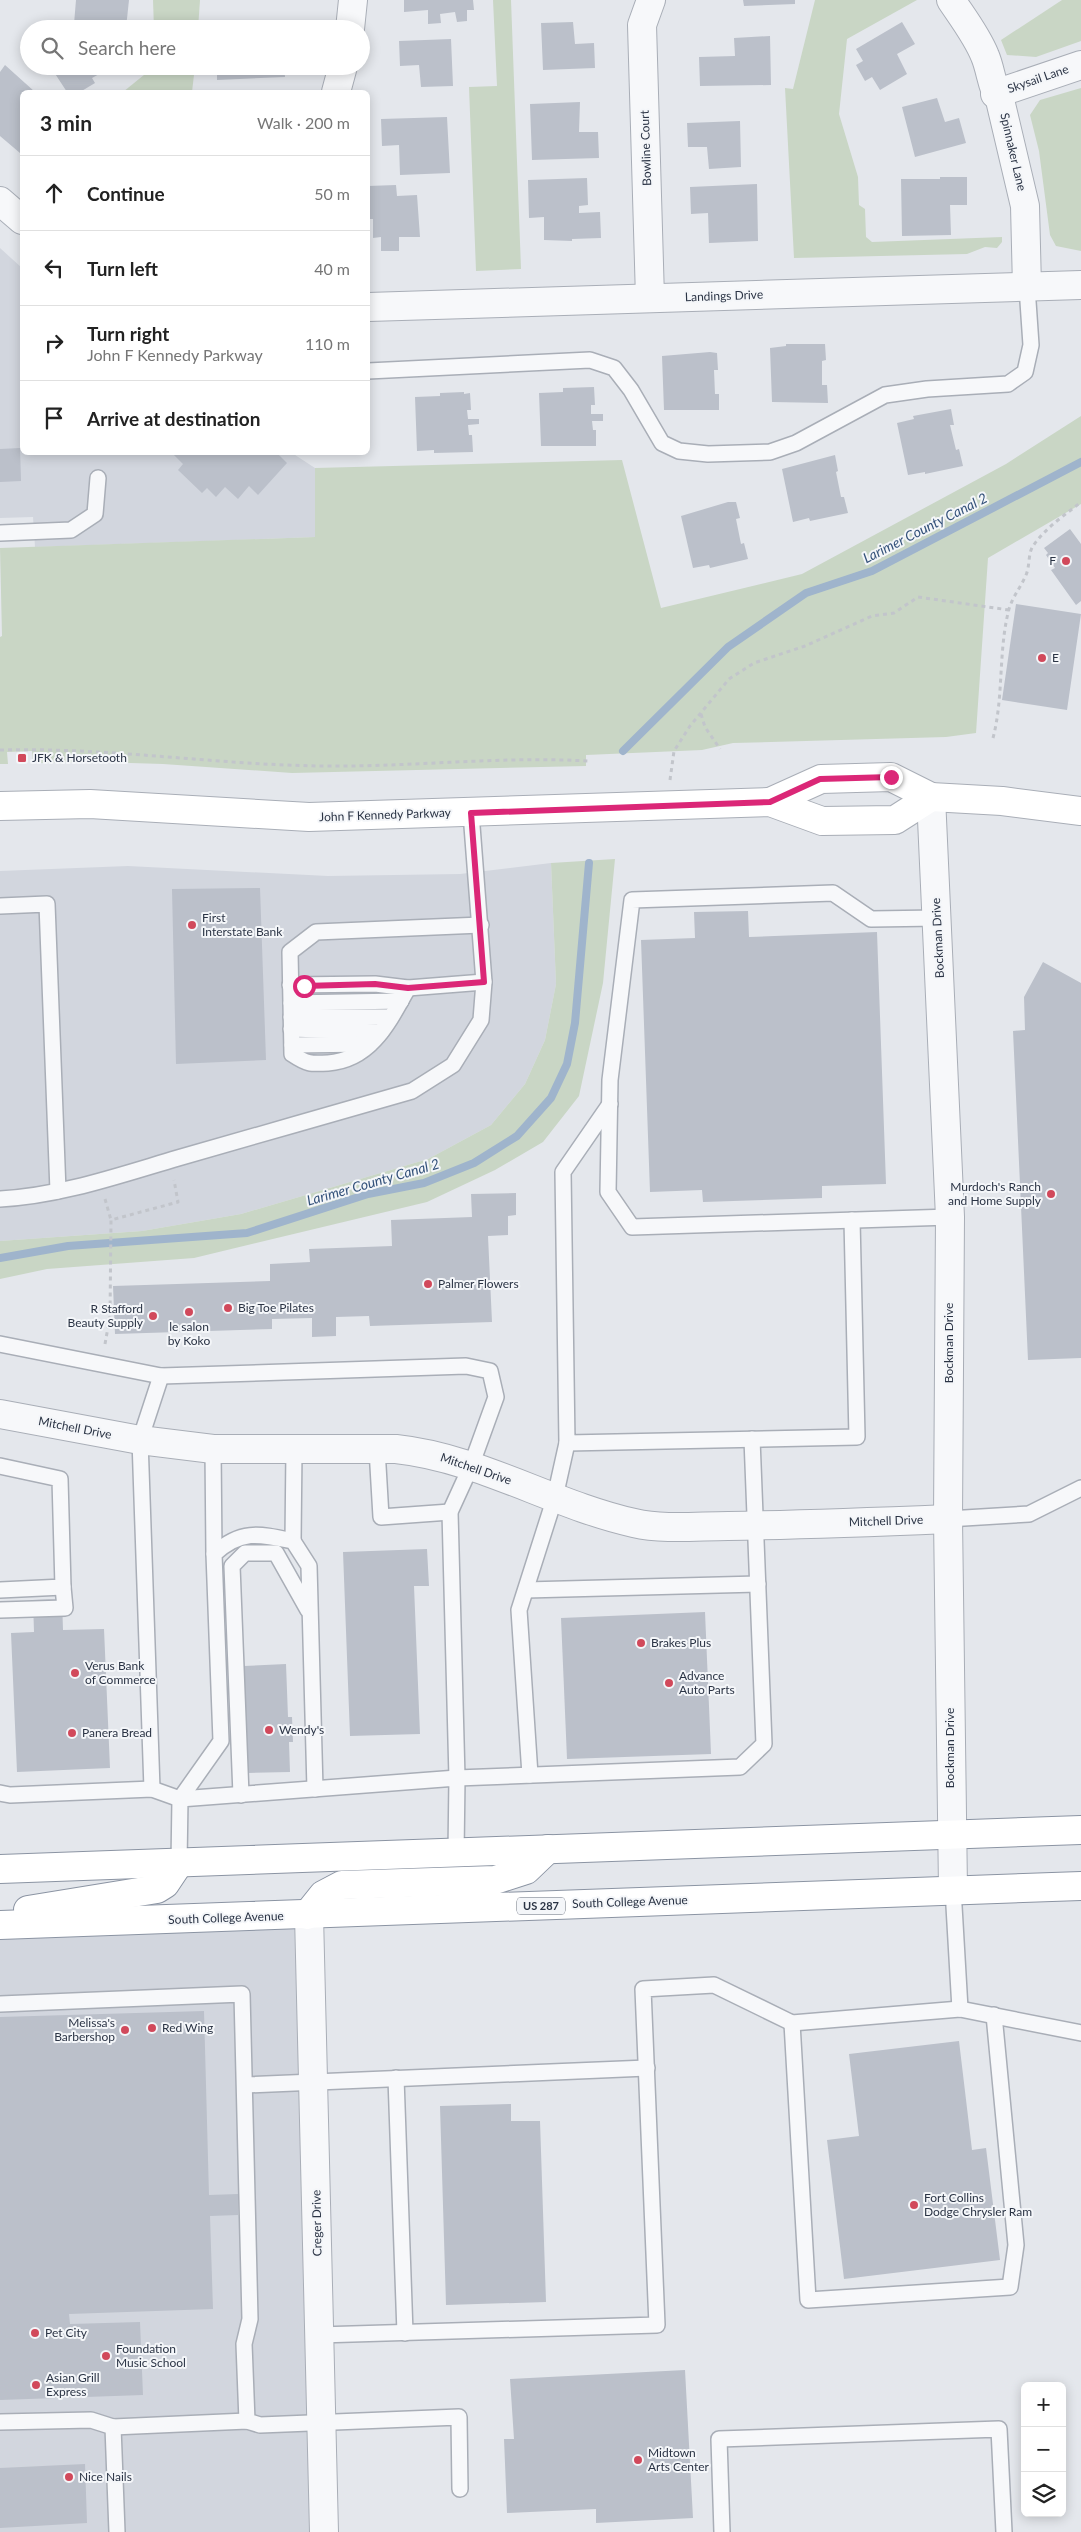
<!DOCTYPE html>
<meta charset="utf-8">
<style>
:root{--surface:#fff;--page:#f6f6f6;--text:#222;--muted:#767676;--line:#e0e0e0}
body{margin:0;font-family:Lato,sans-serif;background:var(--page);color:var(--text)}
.controls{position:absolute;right:15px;bottom:15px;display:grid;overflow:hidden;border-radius:8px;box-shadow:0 2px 12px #0003}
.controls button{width:45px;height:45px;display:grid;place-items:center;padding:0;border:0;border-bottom:1px solid var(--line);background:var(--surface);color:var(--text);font:25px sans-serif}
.stop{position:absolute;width:15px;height:15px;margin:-11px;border:4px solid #db2777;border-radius:50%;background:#fff}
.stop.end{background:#db2777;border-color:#fff;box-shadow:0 1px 5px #0008}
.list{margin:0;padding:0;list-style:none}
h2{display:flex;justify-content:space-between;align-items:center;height:65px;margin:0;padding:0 20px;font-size:21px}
h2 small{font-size:16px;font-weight:400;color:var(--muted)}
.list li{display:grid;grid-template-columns:32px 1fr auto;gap:15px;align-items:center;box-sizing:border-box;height:75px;padding:0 20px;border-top:1px solid var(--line)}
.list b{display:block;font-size:19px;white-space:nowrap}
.list p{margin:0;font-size:16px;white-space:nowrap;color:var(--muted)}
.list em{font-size:16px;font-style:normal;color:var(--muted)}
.icon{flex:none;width:28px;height:28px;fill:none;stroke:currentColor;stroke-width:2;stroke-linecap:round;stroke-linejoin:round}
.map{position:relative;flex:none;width:1081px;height:2532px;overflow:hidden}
.search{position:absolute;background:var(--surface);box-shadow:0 2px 12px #0003;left:20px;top:20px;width:350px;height:55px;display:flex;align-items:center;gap:12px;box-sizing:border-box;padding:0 18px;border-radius:28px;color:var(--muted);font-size:19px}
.panel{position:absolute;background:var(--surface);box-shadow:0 2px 12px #0003;left:20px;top:90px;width:350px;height:365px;border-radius:8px}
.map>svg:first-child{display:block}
</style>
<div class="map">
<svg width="1081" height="2532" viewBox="0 0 1081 2532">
<rect width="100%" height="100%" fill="#e4e7ec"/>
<!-- built -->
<g fill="#d2d6de">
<polygon points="0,248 22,268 22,452 292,453 315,468 316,537 35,547 33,517 0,518"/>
<polygon points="551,863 556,984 545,1040 525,1084 491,1125 428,1159 241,1214 142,1231 0,1241 0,871 128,866 328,876 460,874"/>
<polygon points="309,1915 325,2532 0,2532 0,1925"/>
</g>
<!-- green -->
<g fill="#c9d6c5">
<polygon points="153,0 200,0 198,29 154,29"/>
<polygon points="493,0 511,0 521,269 476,271 469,87 497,86"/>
<polygon points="815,0 917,0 847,39 839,114 858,177 859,205 865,209 866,237 872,242 1002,237 1002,242 997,248 985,247 967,254 794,258 785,88 793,89"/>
<polygon points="1062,0 1081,0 1081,41 1036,57 1007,55 1001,40"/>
<polygon points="155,66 195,66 192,92 123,92"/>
<polygon points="1081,88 1081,251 1056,246 1050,235 1039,151 1030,115 1040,100"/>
<polygon points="1081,416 1081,504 988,558 976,733 946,737 733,743 702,750 586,755 586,766 292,773 163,764 98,762 33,763 32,751 7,752 8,764 0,764 0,637 2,636 0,548 315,537 315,468 622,460 661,608 802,574 1006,464"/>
<polygon points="615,859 603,983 579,1096 543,1142 495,1170 427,1202 194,1258 47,1269 0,1279 0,1241 142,1231 241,1214 428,1159 491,1125 525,1084 545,1040 556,984 551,863"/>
</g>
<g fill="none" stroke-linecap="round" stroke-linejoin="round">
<!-- stream -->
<g stroke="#9fb4cc" stroke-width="8">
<polyline points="623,751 728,647 806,593 872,571 1081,462"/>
<polyline points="0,1258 68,1246 247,1233 368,1194 424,1183 474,1163 517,1136 551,1098 567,1064 575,1023 589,863"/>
</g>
</g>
<!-- building -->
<g fill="#bbc0ca">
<polygon points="76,0 129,0 126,28 74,24"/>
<polygon points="404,0 473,0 474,10 467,10 467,21 457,22 455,12 440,14 441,23 428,24 428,10 404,12"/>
<polygon points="743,0 795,0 795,4 744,6"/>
<polygon points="265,21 265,29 215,29 215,23"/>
<polygon points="573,22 575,44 594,43 595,68 543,70 541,23"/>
<polygon points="902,22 915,44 897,54 907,74 880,90 872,77 865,81 856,65 863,61 856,49"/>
<polygon points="770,36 771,85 700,86 699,57 735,56 734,38"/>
<polygon points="451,39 453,86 421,87 419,65 400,66 399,41"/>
<polygon points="5,65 35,92 22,92 22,151 20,153 0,136 0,72"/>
<polygon points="50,66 96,66 101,73 92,78 95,83 80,92 67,92"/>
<polygon points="217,66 284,66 285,77 217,80"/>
<polygon points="937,98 945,122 959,118 966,143 915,157 902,107"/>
<polygon points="580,102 579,132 598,132 599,158 532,160 530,104"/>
<polygon points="447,117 450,173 400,175 399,145 382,146 381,119"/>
<polygon points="740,121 741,167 709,169 707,147 688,147 687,123"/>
<polygon points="940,177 967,177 967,205 950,205 951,235 902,236 901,179 940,179"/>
<polygon points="587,178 588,205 579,206 579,213 600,212 601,238 572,239 572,241 544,240 544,217 529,218 528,180"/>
<polygon points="757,184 758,241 709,243 708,213 691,214 690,187"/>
<polygon points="396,185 397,196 417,195 420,237 399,237 399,251 381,251 381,237 373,238 373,219 368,219 368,186"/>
<polygon points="786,344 825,344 826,360 822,361 822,385 827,385 828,403 772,402 770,348 786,346"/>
<polygon points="710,352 717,353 718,370 714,370 715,394 719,394 719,410 664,410 662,356"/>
<polygon points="594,387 595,405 591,405 591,414 603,414 603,421 592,421 593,430 596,430 596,446 541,446 539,393 563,392 563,388"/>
<polygon points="464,392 464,394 470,393 471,410 467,410 468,419 479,419 479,424 468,425 469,435 472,435 473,452 434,453 434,450 417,451 415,397 440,396 440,393"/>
<polygon points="951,409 954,425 950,425 956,450 959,449 963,466 925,474 925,472 908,475 897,423 914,419 913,416"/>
<polygon points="20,448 21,481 0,482 0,449"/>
<polygon points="171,452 276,452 287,463 258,495 249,486 238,499 225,487 216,497 207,488 202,493 178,470 183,464"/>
<polygon points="835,455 838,471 836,472 841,497 844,497 848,513 810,521 809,518 793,522 782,469"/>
<polygon points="728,502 736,502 740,518 736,519 741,544 744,543 748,559 710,568 709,565 693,568 681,516"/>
<polygon points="1070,529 1081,544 1081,601 1076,605 1051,570 1055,568 1046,555 1048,553 1044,548"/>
<polygon points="1016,604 1081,614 1067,710 1002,700"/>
<polygon points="260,888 266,1060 176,1064 172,889"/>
<polygon points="748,911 749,937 877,932 886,1184 822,1186 822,1198 703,1202 702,1190 650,1192 641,940 695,938 694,912"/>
<polygon points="1043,962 1081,983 1081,1358 1028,1360 1013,1031 1025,1030 1024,997"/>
<polygon points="516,1193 516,1215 508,1216 508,1235 488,1236 492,1322 370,1326 369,1316 336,1317 336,1336 312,1337 312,1318 272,1319 272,1329 115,1334 113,1286 270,1281 270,1264 310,1262 309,1249 392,1246 391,1220 472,1217 471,1194"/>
<polygon points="427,1549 429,1586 414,1586 420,1734 350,1736 343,1552"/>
<polygon points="62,1599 63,1630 104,1629 110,1768 17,1772 11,1633 34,1632 33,1600"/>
<polygon points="705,1612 711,1754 567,1759 561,1618"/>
<polygon points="286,1664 288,1717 292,1717 293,1742 289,1742 290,1772 248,1773 244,1666"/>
<polygon points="204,2011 209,2195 238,2194 238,2215 210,2216 213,2309 69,2314 70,2324 140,2322 143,2395 0,2400 0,2017"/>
<polygon points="959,2041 972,2150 986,2148 1000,2260 844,2279 827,2140 859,2136 849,2054"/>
<polygon points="511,2104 511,2121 540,2121 546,2302 446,2305 440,2106"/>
<polygon points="685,2370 693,2518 596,2523 596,2509 507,2513 504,2439 514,2439 510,2379"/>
<polygon points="85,2464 87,2523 0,2528 0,2468"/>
</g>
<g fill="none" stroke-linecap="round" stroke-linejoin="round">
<!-- lane casing -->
<g stroke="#a9aeb7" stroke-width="18">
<g id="lane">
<polyline points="368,371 590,360 614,368 631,390 662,443 679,451 708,454 770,452 796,443 885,395 927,389 1008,384 1025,372 1031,345 1027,287"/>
<polyline points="0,533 71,530 95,514 98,478"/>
<polyline points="0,906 47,904 58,1191"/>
<polyline points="938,918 871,919 833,893 632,900 610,1080 608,1192 632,1227 950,1217"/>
<polyline points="290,985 375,984 408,988 484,982"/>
<path d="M408 988C389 1022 371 1060 328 1063 310 1064 307 1064 292 1054L290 952 316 932 481 925"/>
<polyline points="291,1003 401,1001"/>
<polyline points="291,1017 391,1017"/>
<polyline points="291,1029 381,1032"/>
<polyline points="292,1045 370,1044"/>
<polyline points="610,1104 563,1172 567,1443 857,1437 852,1220"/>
<path d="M0 1199C60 1196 120 1175 178 1158 256 1136 334 1113 412 1091L453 1065 481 1020 484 982 471 813"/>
<polyline points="0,1344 161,1376 466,1366 490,1371 496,1397 471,1466 450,1512 457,1778 740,1767 764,1744 752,1439"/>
<polyline points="213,1449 214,1554"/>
<polyline points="377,1449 381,1517 450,1512"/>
<polyline points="0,1466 60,1479 63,1587 0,1590"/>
<polyline points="948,1519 1029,1514 1081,1488"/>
<polyline points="293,1541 294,1450"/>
<polyline points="526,1590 758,1584"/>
<polyline points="0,1610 65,1608 63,1587"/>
<polyline points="530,1775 519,1610 555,1497 567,1443"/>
<polyline points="152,1789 140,1440 161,1376"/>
<path d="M0 1793 10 1795 152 1789 180 1799 221 1741 214 1554C241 1529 260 1534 293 1541L309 1566 315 1789"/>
<polyline points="241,1795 232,1566 245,1553 276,1553 308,1610"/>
<polyline points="179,1863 180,1799 457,1778 456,1853"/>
<polyline points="953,1889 960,2009"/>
<polyline points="0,2004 242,1994 250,2319 244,2344 247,2421"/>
<polyline points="792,2023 808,2300 1010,2287 1016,2245 994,2015"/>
<polyline points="396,2078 405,2333"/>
<polyline points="245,2085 647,2068"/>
<polyline points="319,2335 657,2325 643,1989 714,1985 792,2023 960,2009 1081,2033"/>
<polyline points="0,2422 91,2420 113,2427 117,2532"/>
<polyline points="113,2427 247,2421 260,2425 459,2417 460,2489"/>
<polyline points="722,2532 719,2439 999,2429 1004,2532"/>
</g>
</g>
<!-- street casing -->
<g stroke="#a9aeb7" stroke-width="30">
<g id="street">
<path d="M951 0C963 18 977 36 985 56 991 70 992 89 1000 100L1025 206 1027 287"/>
<polyline points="350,29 353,0"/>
<polyline points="336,92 343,66"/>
<polyline points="995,94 1081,65"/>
<polyline points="0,201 22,220"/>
<polyline points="650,298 642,25 651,0"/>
<polyline points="368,307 1081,285"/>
<polyline points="931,797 950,1217 948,1519 953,1889"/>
<path d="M0 1414 140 1440 213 1449H396C480 1458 553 1505 634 1523 664 1530 698 1526 728 1526 802 1525 875 1522 948 1519"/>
<polyline points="309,1915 324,2532"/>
</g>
</g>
<!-- secondary casing -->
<g stroke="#a9aeb7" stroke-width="30">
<g id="secondary">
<polyline points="770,802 821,779 891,777 931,797 1002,801 1081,811"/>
<polyline points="0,806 90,804 309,817 770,802 822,821 895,820 931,797"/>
</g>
</g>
<!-- highway casing -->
<g stroke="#8b94a3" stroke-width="30">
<g id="highway">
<polyline points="0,1869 1081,1830"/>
<polyline points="28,1910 157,1889 165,1884 179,1863"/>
<polyline points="307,1915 323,1895 342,1885 495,1880 526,1870 548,1849"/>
<polyline points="0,1925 1081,1886"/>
</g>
</g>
<!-- path -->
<g stroke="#c2c5cb" stroke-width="3" stroke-dasharray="4 4" stroke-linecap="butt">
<polyline points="701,714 705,727 720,749"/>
<path d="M993 738C1004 696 998 651 1009 609 1013 596 1021 587 1026 575 1030 566 1028 553 1033 546 1045 528 1065 515 1081 502"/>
<path d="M0 750C108 747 216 765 324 766 412 767 500 756 588 761"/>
<polyline points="670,780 674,751 690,726 729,679 754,663 805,646 872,616 894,613 918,597 1009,610"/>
<polyline points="105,1199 111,1220"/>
<polyline points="105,1344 110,1316 111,1220 178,1202 174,1180"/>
</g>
<!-- lane -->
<use href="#lane" stroke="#f7f8fa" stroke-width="15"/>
<!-- street -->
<use href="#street" stroke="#f7f8fa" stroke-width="28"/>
<!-- secondary -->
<use href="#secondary" stroke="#fff" stroke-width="28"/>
<!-- highway -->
<use href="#highway" stroke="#fff" stroke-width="28"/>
</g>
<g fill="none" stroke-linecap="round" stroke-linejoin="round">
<!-- route -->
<polyline stroke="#db2777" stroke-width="6" points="304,986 375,984 408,988 484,982 471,813 770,802 820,779 891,777"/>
</g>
<!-- markers -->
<g fill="#d1495b" stroke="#f4f6f9" stroke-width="2">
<circle cx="1066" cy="561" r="5"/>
<circle cx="1042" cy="658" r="5"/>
<rect x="17" y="753" width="10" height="10" rx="2.5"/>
<circle cx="192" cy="925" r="5"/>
<circle cx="1051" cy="1194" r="5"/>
<circle cx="428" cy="1284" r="5"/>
<circle cx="228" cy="1308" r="5"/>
<circle cx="189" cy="1312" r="5"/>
<circle cx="153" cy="1316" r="5"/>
<circle cx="641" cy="1643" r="5"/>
<circle cx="75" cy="1673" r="5"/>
<circle cx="669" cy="1683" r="5"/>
<circle cx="269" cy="1730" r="5"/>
<circle cx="72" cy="1733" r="5"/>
<circle cx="152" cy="2028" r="5"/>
<circle cx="125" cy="2030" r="5"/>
<circle cx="914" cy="2205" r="5"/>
<circle cx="35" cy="2333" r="5"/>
<circle cx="106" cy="2356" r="5"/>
<circle cx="36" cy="2385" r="5"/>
<circle cx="638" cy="2460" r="5"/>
<circle cx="69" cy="2477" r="5"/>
</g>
<g text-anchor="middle" stroke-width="4" stroke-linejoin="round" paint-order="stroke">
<!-- shield labels -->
<rect fill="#f4f6f9" stroke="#676e7b" stroke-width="1" x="517" y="1897.5" width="48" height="17" rx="4"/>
<g font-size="11" font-weight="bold" fill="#2b3445">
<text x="541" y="1910">US 287</text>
</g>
<!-- street labels -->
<g font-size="12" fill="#2b3445" stroke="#f4f6f9">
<text transform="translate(1038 79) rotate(-19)" y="4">Skysail Lane</text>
<text transform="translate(646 148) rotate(-92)" y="4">Bowline Court</text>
<text transform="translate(1013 152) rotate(77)" y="4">Spinnaker Lane</text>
<text transform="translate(724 296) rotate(-2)" y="4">Landings Drive</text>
<text transform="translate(385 815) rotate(-2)" y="4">John F Kennedy Parkway</text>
<text transform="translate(938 938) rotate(-93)" y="4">Bockman Drive</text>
<text transform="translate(949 1343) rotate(-90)" y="4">Bockman Drive</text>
<text transform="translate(75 1428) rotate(11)" y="4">Mitchell Drive</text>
<text transform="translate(476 1469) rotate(19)" y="4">Mitchell Drive</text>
<text transform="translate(886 1521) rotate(-2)" y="4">Mitchell Drive</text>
<text transform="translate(950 1748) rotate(-90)" y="4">Bockman Drive</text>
<text transform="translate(630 1902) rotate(-2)" y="4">South College Avenue</text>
<text transform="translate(226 1918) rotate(-2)" y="4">South College Avenue</text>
<text transform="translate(317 2223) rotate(-91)" y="4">Creger Drive</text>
</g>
<!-- poi labels -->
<g font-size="12" fill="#2b3445" stroke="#f4f6f9" text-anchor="start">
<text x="1056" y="565" text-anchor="end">F</text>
<text x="1052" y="662">E</text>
<text x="32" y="762">JFK &amp; Horsetooth</text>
<text x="202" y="922">First<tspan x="202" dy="14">Interstate Bank</tspan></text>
<text x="1041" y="1191" text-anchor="end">Murdoch's Ranch<tspan x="1041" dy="14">and Home Supply</tspan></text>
<text x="438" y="1288">Palmer Flowers</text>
<text x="238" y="1312">Big Toe Pilates</text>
<text x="143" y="1313" text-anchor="end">R Stafford<tspan x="143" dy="14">Beauty Supply</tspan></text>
<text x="189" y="1331" text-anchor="middle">le salon<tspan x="189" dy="14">by Koko</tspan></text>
<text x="651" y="1647">Brakes Plus</text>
<text x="85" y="1670">Verus Bank<tspan x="85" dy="14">of Commerce</tspan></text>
<text x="679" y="1680">Advance<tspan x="679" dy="14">Auto Parts</tspan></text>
<text x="279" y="1734">Wendy's</text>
<text x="82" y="1737">Panera Bread</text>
<text x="115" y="2027" text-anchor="end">Melissa's<tspan x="115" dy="14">Barbershop</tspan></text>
<text x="162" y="2032">Red Wing</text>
<text x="924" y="2202">Fort Collins<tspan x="924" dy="14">Dodge Chrysler Ram</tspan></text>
<text x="45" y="2337">Pet City</text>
<text x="116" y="2353">Foundation<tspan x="116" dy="14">Music School</tspan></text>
<text x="46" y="2382">Asian Grill<tspan x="46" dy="14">Express</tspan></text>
<text x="648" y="2457">Midtown<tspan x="648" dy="14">Arts Center</tspan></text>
<text x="79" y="2481">Nice Nails</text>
</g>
<!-- water labels -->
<g font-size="14" font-style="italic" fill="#34527a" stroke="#f4f6f9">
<text transform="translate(925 528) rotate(-27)" y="5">Larimer County Canal 2</text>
<text transform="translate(373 1182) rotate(-16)" y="5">Larimer County Canal 2</text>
</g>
</g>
</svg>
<div class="controls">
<button>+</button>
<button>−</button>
<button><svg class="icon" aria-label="layers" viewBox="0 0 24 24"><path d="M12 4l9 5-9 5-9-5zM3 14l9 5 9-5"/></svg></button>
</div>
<div class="stop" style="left:304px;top:986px"></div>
<div class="stop end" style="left:891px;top:777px"></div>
<div class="search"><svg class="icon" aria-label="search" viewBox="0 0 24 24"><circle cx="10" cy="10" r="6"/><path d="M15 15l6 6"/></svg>Search here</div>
<section class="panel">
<h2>3 min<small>Walk · 200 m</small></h2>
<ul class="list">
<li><svg class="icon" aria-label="ahead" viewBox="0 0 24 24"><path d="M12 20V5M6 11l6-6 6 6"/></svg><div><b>Continue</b></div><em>50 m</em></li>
<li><svg class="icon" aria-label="left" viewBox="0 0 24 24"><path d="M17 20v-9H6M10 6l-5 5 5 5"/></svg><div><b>Turn left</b></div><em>40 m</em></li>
<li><svg class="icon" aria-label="right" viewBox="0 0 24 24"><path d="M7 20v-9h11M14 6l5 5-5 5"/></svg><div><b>Turn right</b><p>John F Kennedy Parkway</p></div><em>110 m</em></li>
<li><svg class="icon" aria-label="arrive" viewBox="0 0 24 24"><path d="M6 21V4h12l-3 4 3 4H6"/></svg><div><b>Arrive at destination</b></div></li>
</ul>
</section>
</div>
